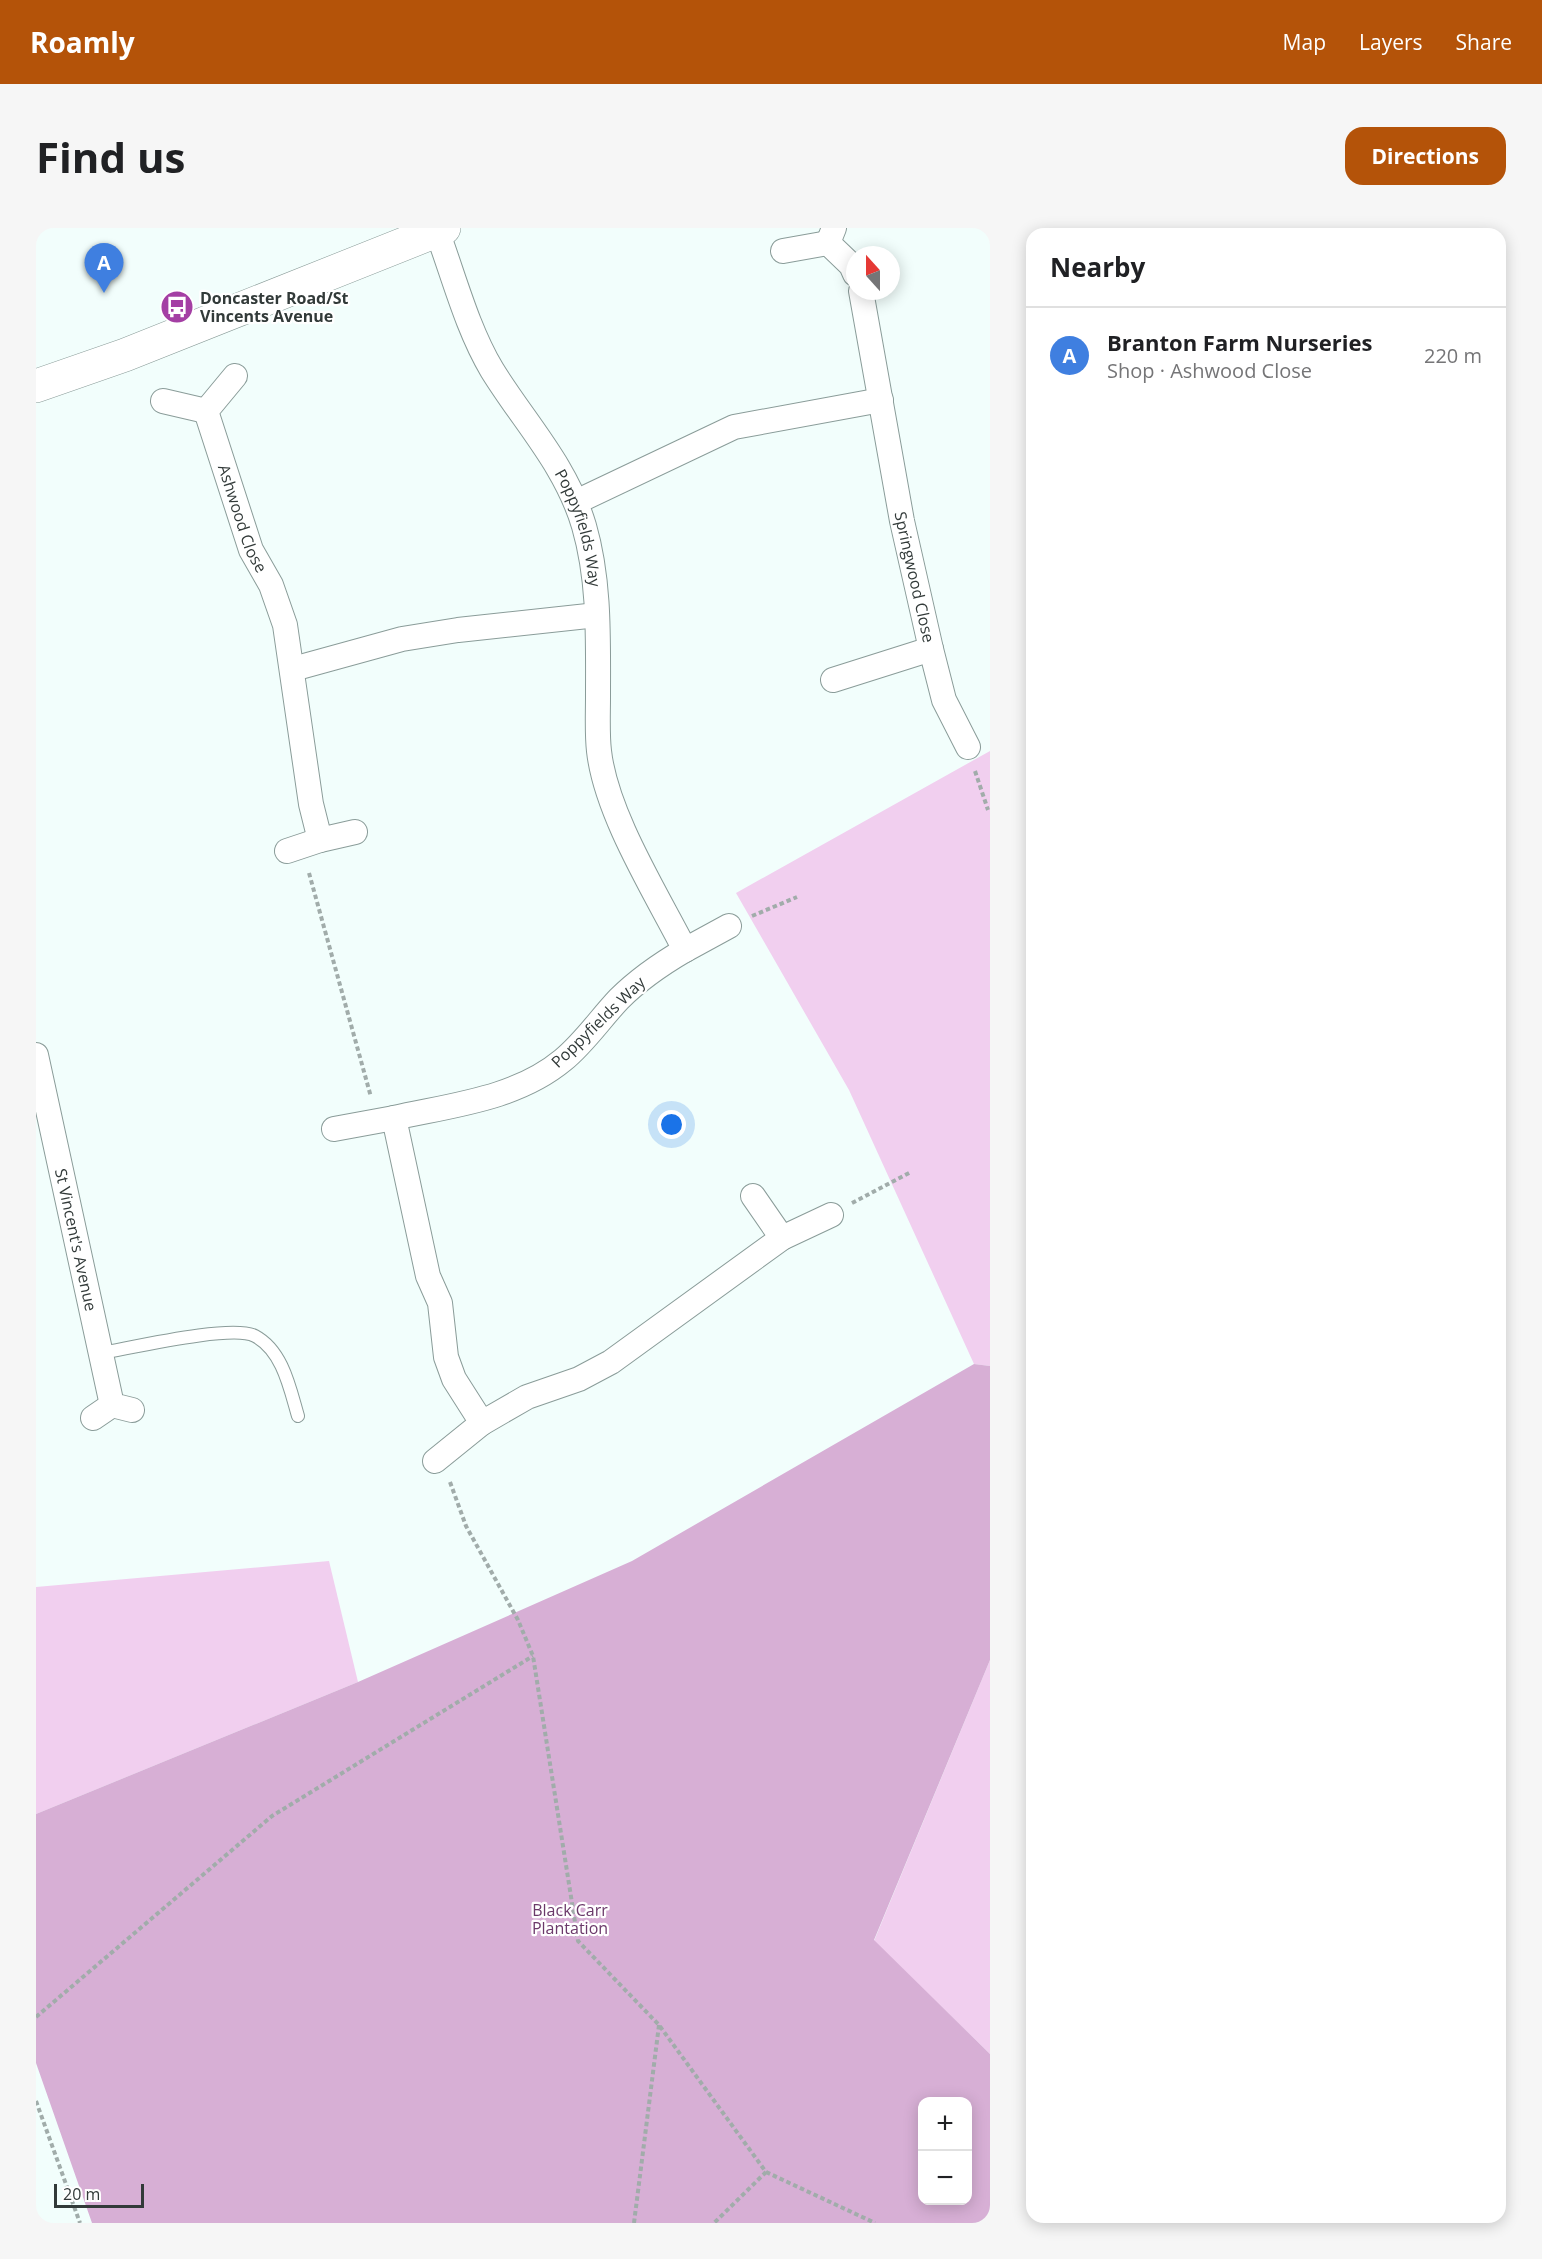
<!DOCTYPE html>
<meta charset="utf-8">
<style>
:root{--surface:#fff;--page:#f6f6f6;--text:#202124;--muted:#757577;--line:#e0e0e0;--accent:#b45309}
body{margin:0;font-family:"Open Sans",sans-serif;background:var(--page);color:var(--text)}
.controls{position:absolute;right:18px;bottom:18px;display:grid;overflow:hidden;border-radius:12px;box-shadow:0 3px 15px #0003}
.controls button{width:54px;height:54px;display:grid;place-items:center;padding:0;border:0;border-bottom:2px solid var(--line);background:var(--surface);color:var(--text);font:30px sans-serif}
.compass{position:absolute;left:810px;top:18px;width:54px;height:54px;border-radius:50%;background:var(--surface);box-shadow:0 3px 15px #0003;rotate:339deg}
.scale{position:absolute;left:18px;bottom:15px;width:90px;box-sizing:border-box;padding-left:6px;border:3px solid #323a39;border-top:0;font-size:16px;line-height:21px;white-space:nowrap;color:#323a39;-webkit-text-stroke:4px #fff;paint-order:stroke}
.you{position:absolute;left:636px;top:897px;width:21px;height:21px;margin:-15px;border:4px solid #fff;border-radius:50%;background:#1a73e8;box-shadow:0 0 0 9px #1a73e833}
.badge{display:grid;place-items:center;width:39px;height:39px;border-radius:50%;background:var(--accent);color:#fff;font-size:20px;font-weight:700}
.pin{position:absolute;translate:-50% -50px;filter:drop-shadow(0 2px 3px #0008)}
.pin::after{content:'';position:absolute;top:32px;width:21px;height:18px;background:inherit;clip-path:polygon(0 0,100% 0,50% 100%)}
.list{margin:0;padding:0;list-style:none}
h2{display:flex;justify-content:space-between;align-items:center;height:78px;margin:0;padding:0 24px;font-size:26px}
h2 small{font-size:20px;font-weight:400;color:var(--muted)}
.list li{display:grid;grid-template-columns:39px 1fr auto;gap:18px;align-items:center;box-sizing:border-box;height:96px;padding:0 24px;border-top:2px solid var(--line)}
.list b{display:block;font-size:22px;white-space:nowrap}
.list p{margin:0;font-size:20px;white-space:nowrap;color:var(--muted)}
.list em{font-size:20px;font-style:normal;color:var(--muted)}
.map{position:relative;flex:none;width:954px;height:1995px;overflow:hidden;border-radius:18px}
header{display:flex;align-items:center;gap:36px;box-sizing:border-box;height:84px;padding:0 30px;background:var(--accent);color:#fff}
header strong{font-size:28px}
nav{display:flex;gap:33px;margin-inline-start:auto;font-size:21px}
.intro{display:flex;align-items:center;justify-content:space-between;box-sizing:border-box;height:144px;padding:0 36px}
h1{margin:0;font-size:42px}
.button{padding:15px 27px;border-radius:18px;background:var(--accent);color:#fff;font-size:21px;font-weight:700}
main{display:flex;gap:36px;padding:0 36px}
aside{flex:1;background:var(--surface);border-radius:18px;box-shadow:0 3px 15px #0003}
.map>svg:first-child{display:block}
</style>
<header>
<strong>Roamly</strong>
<nav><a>Map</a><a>Layers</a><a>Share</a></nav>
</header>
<div class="intro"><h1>Find us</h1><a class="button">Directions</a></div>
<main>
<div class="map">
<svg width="954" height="1995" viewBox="0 0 954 1995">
<rect width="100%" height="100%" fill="#f2fefc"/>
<!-- green -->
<g fill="#f1cfef">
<polygon points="954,523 954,1138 938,1136 813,862 700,665"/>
<polygon points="293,1333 322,1454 0,1586 0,1359"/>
<polygon points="954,1432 954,1826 838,1713"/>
</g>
<!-- forest -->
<path fill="#d7afd5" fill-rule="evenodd" d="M938 1136 954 1138V1432L838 1712 954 1826V1995H56L0 1835V1586L322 1454 596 1333ZM886 1874H932V1972H886Z"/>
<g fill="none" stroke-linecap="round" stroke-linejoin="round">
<!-- service casing -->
<g stroke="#8a9c99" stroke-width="14">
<path id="service" d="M65 1125C95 1120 196 1096 219 1108 247 1123 254 1161 262 1188"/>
</g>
<!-- minor casing -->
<g stroke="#8a9c99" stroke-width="26">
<g id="minor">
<polyline points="798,0 792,15 815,37 819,46"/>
<path id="s1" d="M401 3C418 49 431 100 456 142 488 194 530 237 548 298 564 353 562 412 562 469 562 487 561 506 563 523 570 586 620 665 649 722 625 736 603 751 583 771 564 791 548 815 527 832 480 871 416 877 358 890L392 1048 404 1075 410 1129 418 1151 446 1195 491 1169 543 1151 575 1134 746 1010 795 987"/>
<polyline points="747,23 792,15"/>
<path id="s2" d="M825 63 866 293 895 421 908 472 932 519"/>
<path id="s3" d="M199 148 170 183 215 322 235 357 249 397 275 576 284 612 319 604"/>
<polyline points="127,173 170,183"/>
<polyline points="540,274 698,199 845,172"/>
<polyline points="257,441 366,411 422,402 561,387"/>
<polyline points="797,452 895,421"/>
<polyline points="251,623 284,612"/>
<polyline points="649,722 693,698"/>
<path id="s4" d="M0 827 76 1177 96 1182"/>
<polyline points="298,901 358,890"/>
<polyline points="717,968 746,1010"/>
<polyline points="57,1190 76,1177"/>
<polyline points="399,1233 446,1195"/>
</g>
</g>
<!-- secondary casing -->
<g stroke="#8a9c99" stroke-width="34">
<polyline id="secondary" points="0,158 89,127 408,0"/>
</g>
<!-- path -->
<g stroke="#a1acaa" stroke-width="4" stroke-dasharray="4.5 3" stroke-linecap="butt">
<polyline points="939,543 952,582"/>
<polyline points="273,645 335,869"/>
<polyline points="716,688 761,669"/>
<polyline points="816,975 875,944"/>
<polyline points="414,1254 430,1298 482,1392 497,1428 542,1713 623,1797 730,1944 678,1995"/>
<polyline points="0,1789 236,1588 497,1428"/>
<polyline points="0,1873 44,1995"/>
<polyline points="730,1944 839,1995"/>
<polyline points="598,1995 623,1797"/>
</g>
<!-- service -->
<use href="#service" stroke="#fff" stroke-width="12"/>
<!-- minor -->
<use href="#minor" stroke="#fff" stroke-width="24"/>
<!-- secondary -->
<use href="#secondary" stroke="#fff" stroke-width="33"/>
</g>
<!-- icons -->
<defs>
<g id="bus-disc" transform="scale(1.725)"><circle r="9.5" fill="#a43fa4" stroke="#fff"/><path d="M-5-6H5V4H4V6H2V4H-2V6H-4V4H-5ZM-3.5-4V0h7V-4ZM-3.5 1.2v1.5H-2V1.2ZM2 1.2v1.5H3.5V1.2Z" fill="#fff"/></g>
</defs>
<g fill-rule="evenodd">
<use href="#bus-disc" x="141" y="79"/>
</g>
<g text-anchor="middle" stroke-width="4.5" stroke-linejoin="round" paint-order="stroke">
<!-- poi labels -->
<g font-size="16" font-weight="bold" fill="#323a39" stroke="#fff" text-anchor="start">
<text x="164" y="76">Doncaster Road/St<tspan x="164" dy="18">Vincents Avenue</tspan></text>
</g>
<!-- street labels -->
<g font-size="16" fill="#323a39" stroke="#fff">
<text dy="6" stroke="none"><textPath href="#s3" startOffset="159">Ashwood Close</textPath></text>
<text dy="6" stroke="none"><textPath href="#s1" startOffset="332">Poppyfields Way</textPath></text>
<text dy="6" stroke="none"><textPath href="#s2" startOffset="291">Springwood Close</textPath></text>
<text transform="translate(562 794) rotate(-44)" y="6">Poppyfields Way</text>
<text dy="6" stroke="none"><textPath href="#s4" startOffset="189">St Vincent's Avenue</textPath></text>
</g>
<!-- park labels -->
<g font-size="16" fill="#6b396a" stroke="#fff">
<text x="534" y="1688">Black Carr<tspan x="534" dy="18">Plantation</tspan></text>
</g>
</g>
</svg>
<div class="controls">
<button>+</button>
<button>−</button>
</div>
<svg class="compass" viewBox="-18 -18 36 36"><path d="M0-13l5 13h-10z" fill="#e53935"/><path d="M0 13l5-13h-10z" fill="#757577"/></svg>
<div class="scale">20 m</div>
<div class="you"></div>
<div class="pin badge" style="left:68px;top:65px;background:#3f7fe0">A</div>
</div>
<aside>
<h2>Nearby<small></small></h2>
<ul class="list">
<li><span class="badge" style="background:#3f7fe0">A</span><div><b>Branton Farm Nurseries</b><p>Shop · Ashwood Close</p></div><em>220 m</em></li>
</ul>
</aside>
</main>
